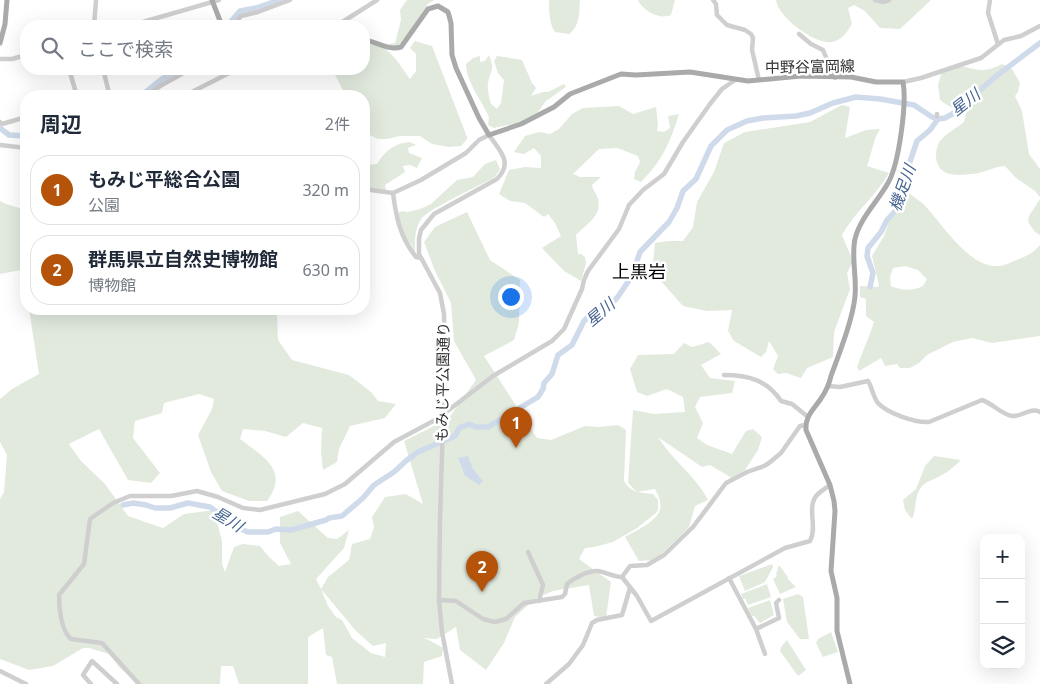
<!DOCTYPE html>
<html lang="ja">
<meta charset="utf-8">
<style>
:root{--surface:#fff;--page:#f2f2f3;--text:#1f2937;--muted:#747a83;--line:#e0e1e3;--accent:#b45309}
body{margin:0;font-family:"Noto Sans","Noto Sans JP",sans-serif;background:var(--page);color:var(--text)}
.controls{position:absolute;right:15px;bottom:15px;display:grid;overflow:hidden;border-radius:10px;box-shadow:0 5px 20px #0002}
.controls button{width:45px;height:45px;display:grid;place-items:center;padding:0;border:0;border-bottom:1px solid var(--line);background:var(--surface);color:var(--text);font:25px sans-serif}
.you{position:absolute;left:510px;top:296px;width:18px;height:18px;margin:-12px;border:4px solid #fff;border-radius:50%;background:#1a73e8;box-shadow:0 0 0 8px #1a73e833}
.badge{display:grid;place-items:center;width:32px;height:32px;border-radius:50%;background:var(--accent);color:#fff;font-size:16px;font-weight:700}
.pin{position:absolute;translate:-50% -41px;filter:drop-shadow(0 1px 2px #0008)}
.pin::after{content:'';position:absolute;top:26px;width:18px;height:15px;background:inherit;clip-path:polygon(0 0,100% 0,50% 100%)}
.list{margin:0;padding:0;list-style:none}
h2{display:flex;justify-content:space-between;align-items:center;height:65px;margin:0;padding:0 20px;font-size:21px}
h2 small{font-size:16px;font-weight:400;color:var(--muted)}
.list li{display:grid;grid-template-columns:32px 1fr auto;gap:15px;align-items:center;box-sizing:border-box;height:70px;margin:0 10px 10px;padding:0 10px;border:1px solid var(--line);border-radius:20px}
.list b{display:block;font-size:19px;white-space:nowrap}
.list p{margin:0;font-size:16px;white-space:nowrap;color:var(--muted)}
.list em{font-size:16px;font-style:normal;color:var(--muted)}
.icon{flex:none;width:28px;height:28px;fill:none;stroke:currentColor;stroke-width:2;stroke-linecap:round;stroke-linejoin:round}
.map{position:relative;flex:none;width:1040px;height:684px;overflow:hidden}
.search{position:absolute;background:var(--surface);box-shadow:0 5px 20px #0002;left:20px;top:20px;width:350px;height:55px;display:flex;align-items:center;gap:12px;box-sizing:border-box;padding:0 18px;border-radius:20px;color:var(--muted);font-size:19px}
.panel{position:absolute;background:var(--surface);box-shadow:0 5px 20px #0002;left:20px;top:90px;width:350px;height:225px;border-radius:20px}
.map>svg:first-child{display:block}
</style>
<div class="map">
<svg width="1040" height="684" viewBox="0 0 1040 684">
<rect width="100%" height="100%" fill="#fff"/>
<!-- green -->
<g fill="#e2eade" fill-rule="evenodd">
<polygon points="407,0 434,0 428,4 410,31 398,46 389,45 388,44 395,43 401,20 400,10"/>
<path d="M549 0H580C579 13 580 26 569 34L555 32C549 24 549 10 549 0Z"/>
<path d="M638 0H675L671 15C659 20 643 11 638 0Z"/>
<path d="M776 0H931L900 29 880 28 865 11 854 5 848 8 852 24C847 32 842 40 832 42 815 45 778 17 776 0Z"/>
<path d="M415 41 432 46 467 137V139L461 146 449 147 432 144 420 136H400L387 139H378L364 132V96H346L332 69H364V44C389 43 397 61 410 79L416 71V54L410 48Z"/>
<path d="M489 55C495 70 491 69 488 83 487 89 489 97 491 104L497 109 501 103 504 80 498 73 494 61 497 56 522 60 532 83 536 88 531 96 543 92H548L564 84 566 87 546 101 537 113 517 123 503 126 494 128 488 125 489 117C481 99 467 84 466 64L473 58 480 56V62L485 61Z"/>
<path d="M1002 64 1012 69 1020 83 1018 92 1015 96 1022 111 1029 154 1040 169V197L1035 191 1016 178 1005 166C992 167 985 173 972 174 964 175 951 176 945 172 934 167 934 150 940 141 945 134 957 128 964 122L966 113 963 110C953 109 948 106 940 100L938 85 942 71C961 61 964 69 982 70 989 70 996 67 1002 64Z"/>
<path d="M842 105 850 107 845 138 866 130 880 129C873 140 872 153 867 166L889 173C876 196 855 211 842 235L853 261 847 273 850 289 834 332 833 357 807 368 801 378 786 373 778 374 773 369 778 356 769 341 766 352 761 357 734 341 728 331 732 310 707 311 683 306 660 280 653 263 655 243 668 241H683L693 227 697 202 714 172 724 143 745 132 810 122Z"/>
<path d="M619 106 633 114 656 107 658 125 657 131 664 132 670 128 668 116 679 114C670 143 662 161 641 182L634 179 635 172 640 162 638 156 617 148 599 149 573 174 580 177H601L592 185C593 191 597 194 598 199 602 217 586 224 576 235L578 254H581L585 257 586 263 581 281 564 271 542 248 561 236 555 223 548 214 544 217 525 203 510 201 499 194 509 170 525 167 541 168V156L534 148 524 154 514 152 525 136 539 132 550 134 559 129 572 114 583 108Z"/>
<path d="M410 142 416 145 408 148 409 153 422 158 417 168 410 165 403 166 405 172 385 185 386 190 370 188 364 185V165L377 164C385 151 394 143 410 142Z"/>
<path d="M496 160 500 169 495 177C481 185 428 209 421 219 414 230 415 242 415 253L411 244 407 241 396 214 402 211 407 212 420 209 431 204 457 180 473 177 485 164Z"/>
<path d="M907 192C914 197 922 202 928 209 944 227 971 269 999 266 1004 266 1009 263 1014 261 1024 257 1033 254 1040 245V336L992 343 972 338 953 342 927 355 919 363 910 368H900L897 364 885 366 881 358 859 371 857 367C862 352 869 338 874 322L866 316V299L860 297V286L878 287 879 285 872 256 884 236 890 219 903 209ZM905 266 918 270 927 279 923 286C912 291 903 291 891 286L890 277 893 268Z"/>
<polygon points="1040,199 1040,235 1035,232 1028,222 1029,216"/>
<polygon points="0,201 6,204 26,210 26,269 0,274"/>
<path d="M467 212 490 260 520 280 519 323 514 340 484 356 537 438 551 440 585 426 599 427 618 425 626 430 624 481C632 494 640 492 653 494L658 500V510L656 513 637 528 613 542 594 547 585 548 579 559 611 582 606 618 594 616 589 585 553 591 536 598 515 617 504 643 486 670 460 650 456 627 437 639 422 638 429 640 443 648 442 656 424 662 423 684H337L332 657 326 655 323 628 308 637V684H239L233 666H221L220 684H138L120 668 109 654 89 648H83L53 666 29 670 0 659V499L4 492 7 455 0 442V399L12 389 39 374 29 309H273L277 316 278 340 292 360 349 375 371 392 378 401 396 404 385 418 350 426 339 449 337 462 323 470 321 452 322 428 303 423 286 437 265 431 243 429 240 439C263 457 290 470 267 501H249L222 491 211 472 198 435 212 409 214 399 199 394 164 403 162 413 135 421 133 438 160 473 151 483 128 480 99 429 69 444 81 461 105 484 128 516 163 528 184 514 214 510 222 541V564L225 572 234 547 243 544 260 546 269 557 279 566 291 564 280 543V517L298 511 328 538 337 539 349 530 344 548 316 579 321 589 328 577 349 560 352 544 370 539 374 527 372 517 385 497 406 494 423 504 404 441 448 419 476 380 454 341 451 303 435 271 424 242 435 227ZM321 589 356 631 373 646 386 643 385 657 371 653 352 638 342 620 336 617 328 606Z"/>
<path d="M709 342 721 354 701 365 710 378 735 381 732 393 700 397 695 407 703 423 697 438 707 445 732 454 746 431 753 429 762 437 758 450 745 470 732 478 710 465 702 467 658 437C672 460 696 476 708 500L695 506 689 527 675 541 660 555 651 560 639 561 625 537C635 531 657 522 660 509 662 502 658 495 655 489L637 492 628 483 633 410 654 414 685 412 683 397 667 389 647 396 637 392 630 369 638 355 674 354 684 343 692 347Z"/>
<path d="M934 456 961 460C955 466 948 472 940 476 933 480 924 482 920 489 914 498 917 509 912 519L905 510 903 500 916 489 925 466Z"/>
<polygon points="772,564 773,567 765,582 745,591 739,576"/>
<polygon points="779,565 788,577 787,578 796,587 780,594 773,579 777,576 776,574"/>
<polygon points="767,584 771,597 748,605 745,598 743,599 741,594"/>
<polygon points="798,594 803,597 809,639 800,639 787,622 783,599"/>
<polygon points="770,600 774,615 760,623 754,616 752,616 748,608"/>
<polygon points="831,632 838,652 823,657 816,643 818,639"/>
<polygon points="787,640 806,670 798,676 780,651 781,647"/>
</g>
<!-- water -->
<polygon fill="#cfdbeb" points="468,456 473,469 483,481 479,485 465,476 458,458"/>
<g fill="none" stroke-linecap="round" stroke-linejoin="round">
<!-- river -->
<g stroke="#cfdbeb" stroke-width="5.5">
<polyline points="227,26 240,11 256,8 280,0"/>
<polyline points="141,96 162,79 181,69"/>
<polyline points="0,128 9,135 26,136"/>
<polyline points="870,287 873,273 867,256 868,248 881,232 887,220 897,209 904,179 917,141 930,130 938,119"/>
<polyline points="123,505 133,503 146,505 155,508 170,508 188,503 210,507 238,528 248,532 268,532 276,529 291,530 326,520 329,518 342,516 363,498 374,485 394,472 407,460 418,452 455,436 459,428 469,424 476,427 488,427 538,397 543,389 544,383 552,374 558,355 572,345 584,321 593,312 611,304 617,298 632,276 640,252 669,222 677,208 683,191 696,179 711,146 727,130 747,121 763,118 796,116 810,113 833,103 856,97 880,99 914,105 932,117 938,119 945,118 954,113 995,77 1040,43"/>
</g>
<!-- minor -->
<g stroke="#cfcfcf" stroke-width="4.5">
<polyline points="713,0 716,4 717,15 727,25 745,30 751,34 753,38 752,50 759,80"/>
<polyline points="875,0 883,2 889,0"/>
<polyline points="990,0 988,13 998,44"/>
<polyline points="94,26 96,0"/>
<polyline points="129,26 219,0"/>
<polyline points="234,26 241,16 258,12 290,0"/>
<polyline points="336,26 377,0"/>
<polyline points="799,34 811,44 823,50 828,62 831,64 831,68 834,72 835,78"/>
<polyline points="0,59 12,59 26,55"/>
<polyline points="69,69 77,96"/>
<polyline points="903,82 921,78 981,58 1004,40 1021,36 1040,26"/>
<polyline points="96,96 109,93 103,69"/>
<path d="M148 96C159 83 176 80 188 69"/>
<polyline points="184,96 237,69"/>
<polyline points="937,116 937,114"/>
<polyline points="0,122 2,124 26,117"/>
<polyline points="0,145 26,148"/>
<path d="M364 187 371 190 393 193 421 180 466 153 479 140 489 135C499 150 514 162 497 179L434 214 421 230 419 239V254L440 293 444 314 445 359 440 519 439 600 442 632 452 684"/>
<path d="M393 193C396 217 400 237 416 257L421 258"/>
<path d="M724 375C748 375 767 380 781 401L792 404 808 417"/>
<path d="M828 386 840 387 868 381C872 387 873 397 878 403 887 413 915 423 929 422L982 400C992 403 1001 414 1012 416 1022 417 1030 407 1040 412"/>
<polyline points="528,552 543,585 539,601"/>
<path d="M622 577 637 596 651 621 785 548 810 541C818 528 806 507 817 495 821 491 826 488 830 485"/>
<polyline points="622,577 630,566 647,565 664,555 693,527 726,483 747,472 764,466 769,463 781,453 800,426 805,425"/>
<polyline points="729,578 756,629 765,654"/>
<path d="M439 600 456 601 483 619 495 622 506 619 524 603 562 597 565 594 567 584C574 578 589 570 598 571 606 572 612 577 622 577"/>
<polyline points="756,629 779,618 776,603 779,600"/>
<polyline points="0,671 26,684"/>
<polyline points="91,684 83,675 92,661 117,684"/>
<path d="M139 684 102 643 71 639C61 631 59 608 59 595L84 564 90 519 113 503 130 496H171L197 491 218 497 243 508 260 510 325 494 345 484 394 442 437 419 493 376 552 341 564 329 582 289 584 280 588 271 619 229 629 205 643 190 664 174 683 142 710 104 722 89 735 80"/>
<polyline points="546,684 569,664 583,645 592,623 597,620 622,615 630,588"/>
</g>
<!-- major -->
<g stroke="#aaa" stroke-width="5">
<polyline points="212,0 222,26"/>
<path d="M364 40C376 41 388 51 401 47L428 9 438 6 448 12 451 23 452 55 456 68 479 118 489 135 521 124 554 107 570 94 621 74 636 75 690 72 748 81 801 76 851 77 876 82H903C907 103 899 164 888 183 878 201 860 218 855 239 851 257 857 277 855 296 853 319 839 354 831 376 829 385 825 393 820 400 812 411 805 417 806 430L830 485 834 501 835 511 831 571 837 598V631L850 684"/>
<polyline points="0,43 5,24 7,0"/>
</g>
</g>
<g text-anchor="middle" stroke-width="5" stroke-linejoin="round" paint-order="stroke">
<!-- street labels -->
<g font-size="15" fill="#323232" stroke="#fff">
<text transform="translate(810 67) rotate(-1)" y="5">中野谷富岡線</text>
<text transform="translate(443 382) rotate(-89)" y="5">もみじ平公園通り</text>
</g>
<!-- water labels -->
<g font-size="16" font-style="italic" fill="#446390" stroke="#fff">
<text transform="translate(965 102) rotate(-38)" y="6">星川</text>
<text transform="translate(902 188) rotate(-70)" y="6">機足川</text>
<text transform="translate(600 312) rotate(-40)" y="6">星川</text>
<text transform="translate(228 519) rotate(31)" y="6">星川</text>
</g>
<!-- quarter labels -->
<g font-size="18" fill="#000" stroke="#fff">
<text x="639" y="278">上黒岩</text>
</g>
</g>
</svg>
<div class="controls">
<button>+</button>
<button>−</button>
<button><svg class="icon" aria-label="layers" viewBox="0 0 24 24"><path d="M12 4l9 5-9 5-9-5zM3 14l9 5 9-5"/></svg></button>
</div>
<div class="you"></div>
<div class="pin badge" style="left:516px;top:448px">1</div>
<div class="pin badge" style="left:482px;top:592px">2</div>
<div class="search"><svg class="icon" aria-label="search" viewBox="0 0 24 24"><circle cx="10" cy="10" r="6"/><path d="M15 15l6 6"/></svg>ここで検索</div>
<section class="panel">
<h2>周辺<small>2件</small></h2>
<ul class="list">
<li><span class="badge">1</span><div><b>もみじ平総合公園</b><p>公園</p></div><em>320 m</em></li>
<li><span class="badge">2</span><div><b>群馬県立自然史博物館</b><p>博物館</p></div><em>630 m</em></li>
</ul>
</section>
</div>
